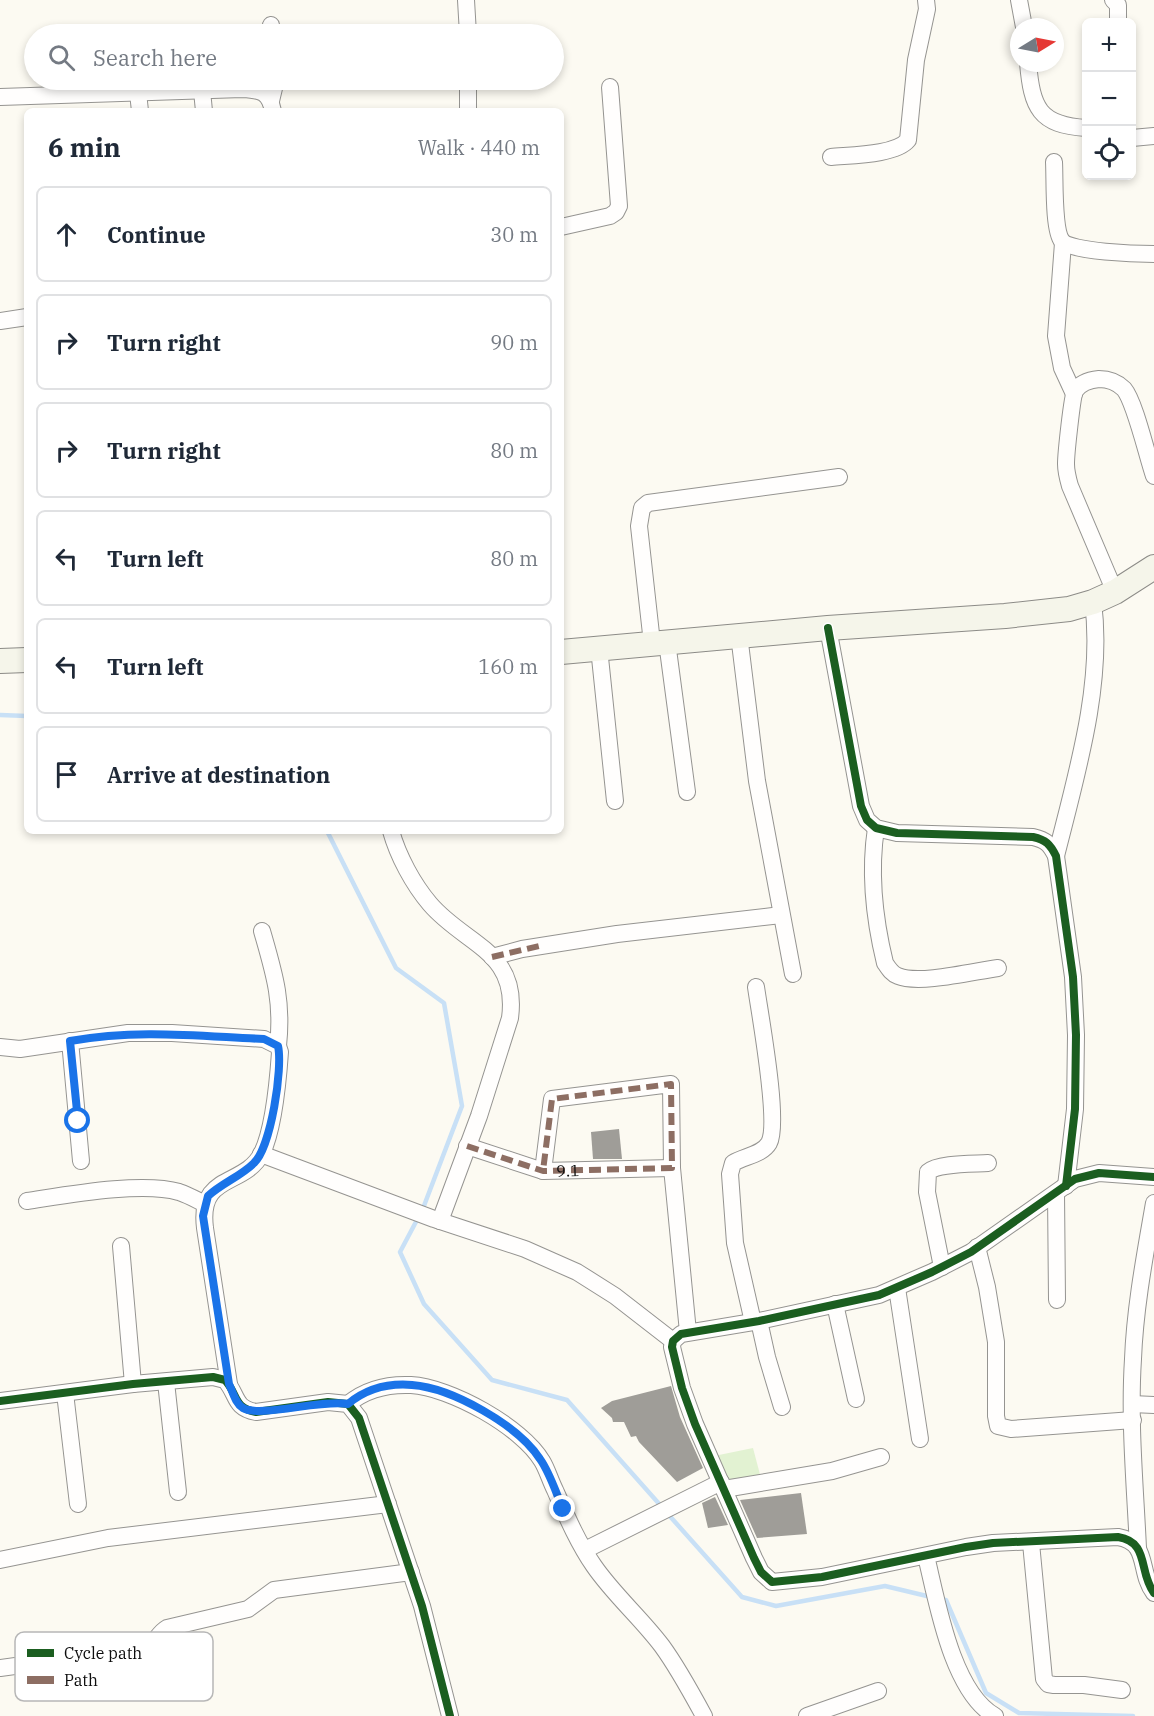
<!DOCTYPE html>
<meta charset="utf-8">
<style>
:root{--surface:#fff;--page:#f2f2f3;--text:#1f2937;--muted:#747a83;--line:#e0e1e3}
body{margin:0;font-family:"IBM Plex Serif",serif;background:var(--page);color:var(--text)}
.controls{position:absolute;right:18px;top:18px;display:grid;overflow:hidden;border-radius:9px;box-shadow:0 3px 9px #0003}
.controls button{width:54px;height:54px;display:grid;place-items:center;padding:0;border:0;border-bottom:2px solid var(--line);background:var(--surface);color:var(--text);font:30px sans-serif}
.compass{position:absolute;left:1010px;top:18px;width:54px;height:54px;border-radius:50%;background:var(--surface);box-shadow:0 3px 9px #0003;rotate:80deg}
.stop{position:absolute;width:18px;height:18px;margin:-14px;border:4px solid #1a73e8;border-radius:50%;background:#fff}
.stop.end{background:#1a73e8;border-color:#fff;box-shadow:0 2px 6px #0008}
.list{margin:0;padding:0;list-style:none}
h2{display:flex;justify-content:space-between;align-items:center;height:78px;margin:0;padding:0 24px;font-size:26px}
h2 small{font-size:20px;font-weight:400;color:var(--muted)}
.list li{display:grid;grid-template-columns:39px 1fr auto;gap:18px;align-items:center;box-sizing:border-box;height:96px;margin:0 12px 12px;padding:0 12px;border:2px solid var(--line);border-radius:9px}
.list b{display:block;font-size:22px;white-space:nowrap}
.list em{font-size:20px;font-style:normal;color:var(--muted)}
.icon{flex:none;width:33px;height:33px;fill:none;stroke:currentColor;stroke-width:2;stroke-linecap:round;stroke-linejoin:round}
.map{position:relative;flex:none;width:1154px;height:1716px;overflow:hidden}
.search{position:absolute;background:var(--surface);box-shadow:0 3px 9px #0003;left:24px;top:24px;width:540px;height:66px;display:flex;align-items:center;gap:15px;box-sizing:border-box;padding:0 21px;border-radius:33px;color:var(--muted);font-size:22px}
.panel{position:absolute;background:var(--surface);box-shadow:0 3px 9px #0003;left:24px;top:108px;width:540px;height:726px;border-radius:9px}
.map>svg:first-child{display:block}
</style>
<div class="map">
<svg width="1154" height="1716" viewBox="0 0 1154 1716">
<rect width="100%" height="100%" fill="#fcfaf2"/>
<!-- green -->
<polygon fill="#e2f2d2" points="753,1448 762,1482 735,1488 714,1456"/>
<g fill="none" stroke-linecap="round" stroke-linejoin="round">
<!-- stream -->
<g stroke="#c8e0f6" stroke-width="4.5">
<polyline points="0,715 27,716"/>
<polyline points="327,831 396,968 444,1003 462,1106 422,1211"/>
<polyline points="418,1218 400,1252 424,1304 492,1380 567,1400 661,1506"/>
<polyline points="667,1513 742,1597 776,1606 885,1586 931,1597"/>
<polyline points="939,1599 946,1600 986,1693 1019,1713 1133,1716"/>
</g>
</g>
<!-- building -->
<g fill="#9f9d98">
<polygon points="619,1129 622,1159 593,1159 591,1132"/>
<polygon points="671,1386 680,1417 703,1468 677,1482 639,1442 636,1436 631,1437 624,1422 613,1422 612,1418 601,1408 612,1401"/>
<polygon points="801,1493 807,1534 757,1538 740,1500"/>
<polygon points="715,1497 728,1525 708,1528 702,1503"/>
</g>
<g fill="none" stroke-linecap="round" stroke-linejoin="round">
<!-- minor casing -->
<g stroke="#959491" stroke-width="18">
<g id="minor">
<polyline points="466,0 468,34"/>
<polyline points="1019,0 1024,27"/>
<polyline points="1113,0 1118,5 1118,22"/>
<polyline points="271,25 272,34"/>
<path d="M1028 63C1032 108 1039 125 1086 128"/>
<polyline points="202,91 204,111"/>
<polyline points="138,93 140,111"/>
<path d="M0 97 242 89C261 90 269 91 273 111"/>
<polyline points="271,101 276,80"/>
<polyline points="468,111 468,80"/>
<polyline points="1132,138 1154,136"/>
<path d="M831 157C850 155 896 155 908 140L916 60 927 9 926 0"/>
<path d="M1054 162C1055 179 1053 230 1062 241 1071 252 1138 254 1154 254"/>
<polyline points="561,227 610,216 616,212 619,206 610,87"/>
<polyline points="1063,243 1056,336 1062,368 1074,394"/>
<polyline points="0,321 27,317"/>
<path d="M1115 592 1070 486C1068 479 1066 472 1066 464 1066 454 1072 397 1075 391 1080 383 1089 380 1099 379 1107 379 1117 382 1124 389 1135 402 1147 456 1154 476"/>
<path d="M828 628 861 806 867 820 876 828 897 833 1033 837C1046 840 1050 844 1056 856L1073 977 1076 1035 1075 1109 1066 1186"/>
<polyline points="739,635 757,781 793,974"/>
<polyline points="667,642 687,792"/>
<polyline points="652,643 639,526 642,508 648,503 839,477"/>
<polyline points="599,648 615,801"/>
<path d="M876 828C869 874 874 918 885 963 889 969 892 974 898 976 919 985 975 971 998 968"/>
<path d="M391 831C398 856 413 884 430 904 465 945 519 951 510 1018L479 1116 440 1221"/>
<path d="M1056 856C1076 776 1104 684 1093 602"/>
<path d="M262 931C274 973 283 1000 278 1046"/>
<polyline points="492,957 522,949 617,934 781,915"/>
<polyline points="70,1041 81,1161"/>
<path d="M0 1047 20 1049 128 1033H172L264 1039 278 1046 280 1052C278 1081 274 1128 262 1153 244 1188 198 1172 205 1228L229 1384"/>
<polyline points="467,1146 543,1171 672,1168"/>
<polyline points="261,1154 434,1219 525,1249 577,1272 615,1296 673,1341"/>
<polyline points="543,1171 552,1099 671,1084 672,1168 688,1332"/>
<path d="M1154 1177 1099 1173 1075 1179 971 1252 932 1272 879 1295 759 1321 681 1334 673 1341 672 1347 682 1388 695 1424 754 1558 761 1572 772 1582 822 1577 966 1547 993 1543 1118 1537C1150 1542 1138 1572 1154 1593"/>
<polyline points="1056,1193 1057,1300"/>
<path d="M27 1201C67 1195 142 1181 179 1192 188 1195 197 1200 205 1204"/>
<polyline points="121,1246 133,1384"/>
<polyline points="977,1247 987,1287 996,1342 996,1416 998,1426 1011,1429 1133,1420"/>
<path d="M942 1267 927 1192 928 1172C938 1163 973 1164 988 1163"/>
<polyline points="897,1288 920,1439"/>
<polyline points="835,1304 856,1399"/>
<polyline points="759,1321 767,1357 782,1407"/>
<path d="M753 1322 735 1243 730 1174 733 1163C744 1156 762 1155 769 1143 780 1123 760 1015 756 987"/>
<polyline points="166,1382 178,1492"/>
<polyline points="65,1393 78,1504"/>
<path d="M0 1401 133 1384 213 1377 225 1380C238 1394 233 1408 256 1412L328 1402 348 1404 359 1418 422 1606 450 1716"/>
<path d="M348 1404C366 1389 388 1384 411 1385 450 1387 522 1427 542 1461 547 1469 550 1480 555 1490 566 1515 578 1543 594 1566 614 1595 641 1618 662 1646 678 1668 691 1692 704 1716"/>
<polyline points="1132,1404 1154,1405"/>
<polyline points="724,1489 832,1471 881,1457"/>
<polyline points="1031,1543 1044,1679 1048,1684 1054,1685 1084,1685 1122,1690"/>
<path d="M1138 1548C1135 1485 1129 1421 1133 1359 1135 1307 1145 1255 1154 1203"/>
<polyline points="585,1550 721,1482"/>
<path d="M926 1556C937 1601 952 1692 995 1716"/>
<polyline points="0,1560 108,1538 388,1504"/>
<path d="M0 1668 146 1648C155 1644 158 1633 167 1628L248 1609 274 1590 411 1572"/>
<polyline points="807,1716 878,1691"/>
</g>
</g>
<!-- secondary casing -->
<g stroke="#8c8b87" stroke-width="26">
<g id="secondary">
<polyline points="561,652 828,628 1005,616 1069,609 1093,602 1115,592 1154,567"/>
<polyline points="0,661 27,660"/>
</g>
</g>
<!-- minor -->
<use href="#minor" stroke="#fffefd" stroke-width="16"/>
<!-- secondary -->
<use href="#secondary" stroke="#f5f5ea" stroke-width="24"/>
<!-- quiet -->
<g stroke="#8d6e63" stroke-width="6" stroke-dasharray="12 6" stroke-linecap="butt">
<polyline points="492,957 539,946"/>
<path id="s1" d="M467 1146 543 1171 672 1168 671 1084 552 1099 543 1171"/>
</g>
<!-- cycleway casing -->
<g stroke="#fff" stroke-width="11">
<g id="cycleway">
<path d="M828 628 861 806 867 820 876 828 897 833 1033 837C1046 840 1050 844 1056 856L1073 977 1076 1035 1075 1109 1066 1186"/>
<path d="M1154 1177 1099 1173 1075 1179 971 1252 932 1272 879 1295 759 1321 681 1334 673 1341 672 1347 682 1388 695 1424 754 1558 761 1572 772 1582 822 1577 966 1547 993 1543 1118 1537C1150 1542 1138 1572 1154 1593"/>
<path d="M0 1401 133 1384 213 1377 225 1380C238 1394 233 1408 256 1412L328 1402 348 1404 359 1418 422 1606 450 1716"/>
</g>
</g>
<!-- cycleway -->
<use href="#cycleway" stroke="#1b5e20" stroke-width="8"/>
</g>
<g fill="none" stroke-linecap="round" stroke-linejoin="round">
<!-- route -->
<path stroke="#1a73e8" stroke-width="8" d="M78 1121 70 1041C138 1029 196 1036 264 1039L278 1046C283 1068 271 1147 254 1163 241 1176 222 1183 208 1196L203 1216 229 1384C233 1392 235 1403 243 1408 259 1418 322 1399 348 1404 366 1389 388 1383 412 1385 452 1388 518 1425 540 1459 550 1473 556 1493 563 1509"/>
</g>
<g text-anchor="middle" stroke-width="6" stroke-linejoin="round" paint-order="stroke">
<!-- street labels -->
<g font-size="16" fill="#0e0e0e" stroke="#fff">
<text dy="6" stroke="none"><textPath href="#s1" startOffset="105">9.1</textPath></text>
</g>
</g>
<!-- legend -->
<rect x="15" y="1632" width="198" height="69" rx="9" fill="#fff" stroke="#b7b7b7" stroke-width="1.5"/>
<rect x="27" y="1649" width="27" height="8" fill="#1b5e20"/>
<rect x="27" y="1676" width="27" height="8" fill="#8d6e63"/>
<g font-size="16" fill="#0e0e0e">
<text x="64" y="1659">Cycle path</text>
<text x="64" y="1686">Path</text>
</g>
</svg>
<div class="controls">
<button>+</button>
<button>−</button>
<button><svg class="icon" aria-label="locate" viewBox="0 0 24 24"><circle cx="12" cy="12" r="6"/><path d="M12 2v4M12 18v4M2 12h4M18 12h4"/></svg></button>
</div>
<svg class="compass" viewBox="-18 -18 36 36"><path d="M0-13l5 13h-10z" fill="#e53935"/><path d="M0 13l5-13h-10z" fill="#747a83"/></svg>
<div class="stop" style="left:78px;top:1121px"></div>
<div class="stop end" style="left:563px;top:1509px"></div>
<div class="search"><svg class="icon" aria-label="search" viewBox="0 0 24 24"><circle cx="10" cy="10" r="6"/><path d="M15 15l6 6"/></svg>Search here</div>
<section class="panel">
<h2>6 min<small>Walk · 440 m</small></h2>
<ul class="list">
<li><svg class="icon" aria-label="ahead" viewBox="0 0 24 24"><path d="M12 20V5M6 11l6-6 6 6"/></svg><div><b>Continue</b></div><em>30 m</em></li>
<li><svg class="icon" aria-label="right" viewBox="0 0 24 24"><path d="M7 20v-9h11M14 6l5 5-5 5"/></svg><div><b>Turn right</b></div><em>90 m</em></li>
<li><svg class="icon" aria-label="right" viewBox="0 0 24 24"><path d="M7 20v-9h11M14 6l5 5-5 5"/></svg><div><b>Turn right</b></div><em>80 m</em></li>
<li><svg class="icon" aria-label="left" viewBox="0 0 24 24"><path d="M17 20v-9H6M10 6l-5 5 5 5"/></svg><div><b>Turn left</b></div><em>80 m</em></li>
<li><svg class="icon" aria-label="left" viewBox="0 0 24 24"><path d="M17 20v-9H6M10 6l-5 5 5 5"/></svg><div><b>Turn left</b></div><em>160 m</em></li>
<li><svg class="icon" aria-label="arrive" viewBox="0 0 24 24"><path d="M6 21V4h12l-3 4 3 4H6"/></svg><div><b>Arrive at destination</b></div></li>
</ul>
</section>
</div>
